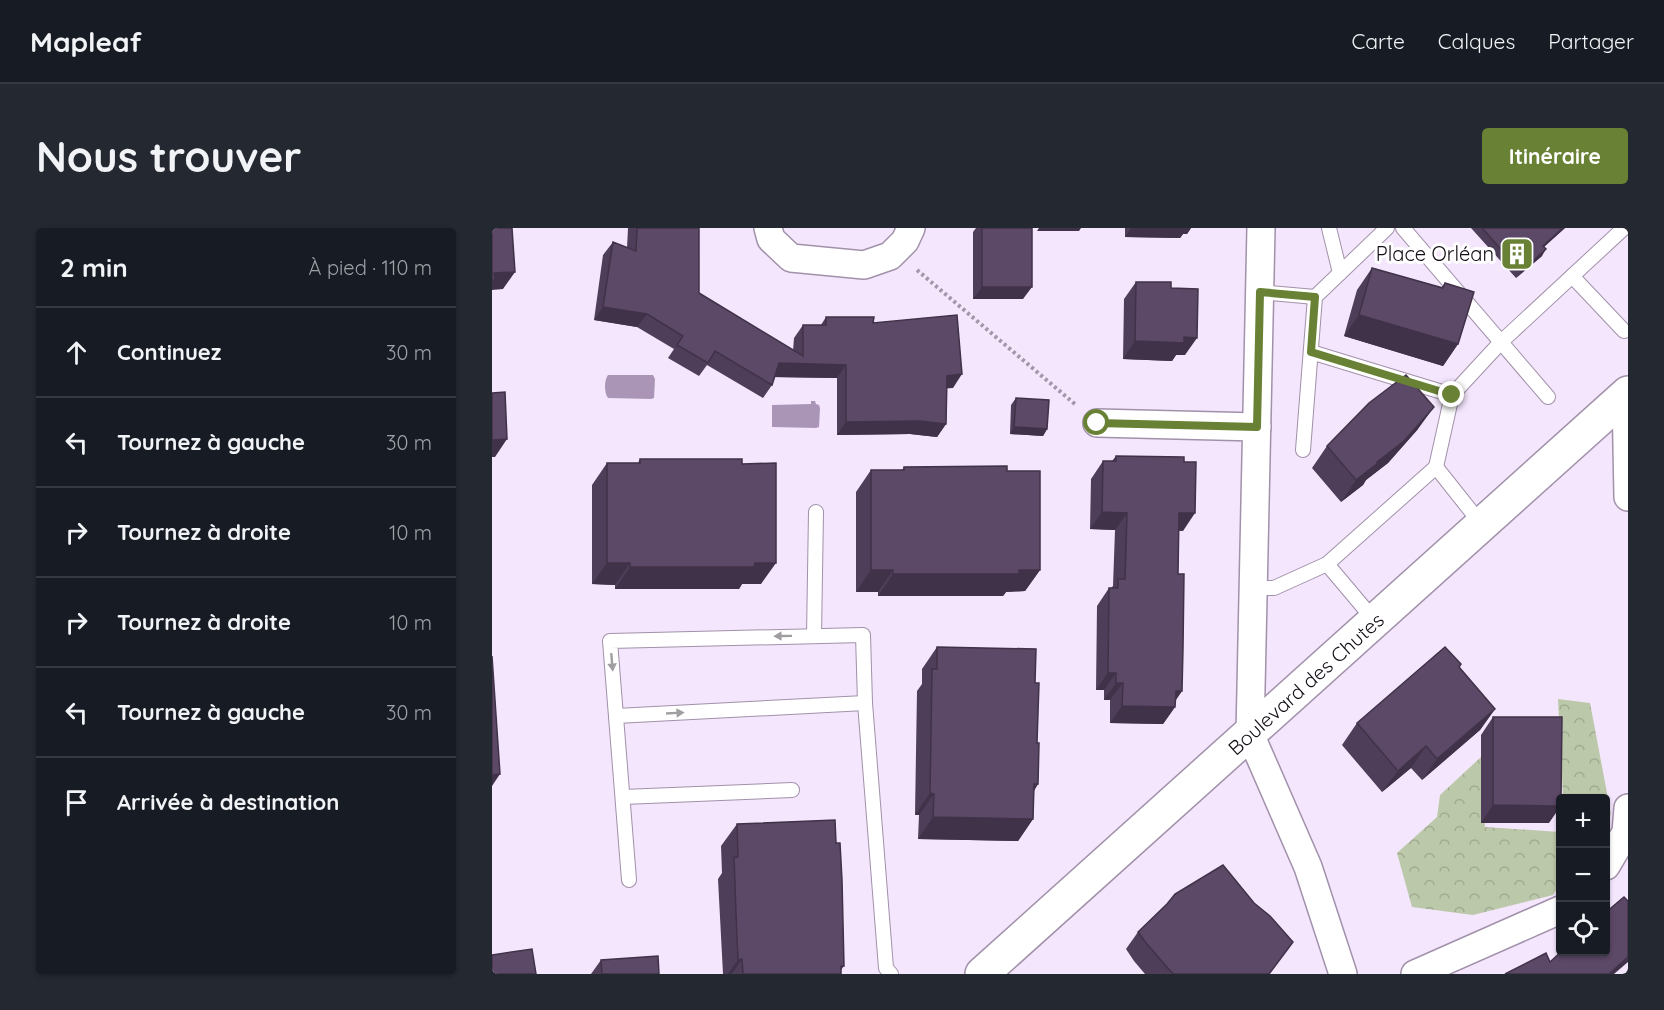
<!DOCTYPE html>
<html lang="fr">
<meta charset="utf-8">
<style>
:root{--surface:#171b24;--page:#242831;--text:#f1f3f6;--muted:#9ea1a6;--line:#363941;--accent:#688134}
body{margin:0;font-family:Quicksand,sans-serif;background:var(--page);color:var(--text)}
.controls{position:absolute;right:18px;bottom:18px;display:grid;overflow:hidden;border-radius:6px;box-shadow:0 2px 4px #0004}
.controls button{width:54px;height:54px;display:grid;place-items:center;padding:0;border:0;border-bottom:2px solid var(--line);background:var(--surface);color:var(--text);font:30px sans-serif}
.stop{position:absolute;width:18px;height:18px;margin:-14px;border:4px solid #688134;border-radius:50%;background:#fff}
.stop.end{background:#688134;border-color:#fff;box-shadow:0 2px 6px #0008}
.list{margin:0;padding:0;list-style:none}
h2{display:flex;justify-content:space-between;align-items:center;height:78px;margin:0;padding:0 24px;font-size:26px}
h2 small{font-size:20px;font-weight:400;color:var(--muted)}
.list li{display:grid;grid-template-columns:39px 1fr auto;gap:18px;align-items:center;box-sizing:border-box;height:90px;padding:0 24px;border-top:2px solid var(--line)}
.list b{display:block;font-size:22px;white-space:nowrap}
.list em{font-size:20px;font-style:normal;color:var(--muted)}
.icon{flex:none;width:33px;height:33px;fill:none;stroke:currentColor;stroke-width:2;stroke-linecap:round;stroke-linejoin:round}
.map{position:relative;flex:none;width:1136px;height:746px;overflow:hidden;border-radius:6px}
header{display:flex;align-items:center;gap:36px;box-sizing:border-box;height:84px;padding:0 30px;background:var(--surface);border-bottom:2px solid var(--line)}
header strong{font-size:28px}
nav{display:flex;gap:33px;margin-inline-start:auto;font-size:21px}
.intro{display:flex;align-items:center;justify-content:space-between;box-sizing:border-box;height:144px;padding:0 36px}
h1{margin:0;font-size:42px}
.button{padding:15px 27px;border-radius:6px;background:var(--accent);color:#fff;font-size:21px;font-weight:700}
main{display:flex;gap:36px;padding:0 36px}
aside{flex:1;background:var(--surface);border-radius:6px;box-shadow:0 2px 4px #0004}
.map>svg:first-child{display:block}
</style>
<header>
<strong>Mapleaf</strong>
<nav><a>Carte</a><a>Calques</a><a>Partager</a></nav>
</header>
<div class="intro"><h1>Nous trouver</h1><a class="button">Itinéraire</a></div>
<main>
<aside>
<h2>2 min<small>À pied · 110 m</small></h2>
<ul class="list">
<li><svg class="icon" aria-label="ahead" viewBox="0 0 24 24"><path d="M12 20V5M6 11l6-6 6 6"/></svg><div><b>Continuez</b></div><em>30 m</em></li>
<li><svg class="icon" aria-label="left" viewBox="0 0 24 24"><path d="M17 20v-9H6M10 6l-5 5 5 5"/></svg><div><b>Tournez à gauche</b></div><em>30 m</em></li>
<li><svg class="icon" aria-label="right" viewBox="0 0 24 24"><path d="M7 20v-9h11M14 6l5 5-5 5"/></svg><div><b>Tournez à droite</b></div><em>10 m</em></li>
<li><svg class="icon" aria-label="right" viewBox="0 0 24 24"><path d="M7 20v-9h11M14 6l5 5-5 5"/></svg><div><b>Tournez à droite</b></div><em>10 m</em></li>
<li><svg class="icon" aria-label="left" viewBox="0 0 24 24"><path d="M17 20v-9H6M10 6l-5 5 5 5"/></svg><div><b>Tournez à gauche</b></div><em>30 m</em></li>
<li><svg class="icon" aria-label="arrive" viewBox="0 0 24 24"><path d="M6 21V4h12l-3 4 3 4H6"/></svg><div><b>Arrivée à destination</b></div></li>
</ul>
</aside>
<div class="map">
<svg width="1136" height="746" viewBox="0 0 1136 746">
<defs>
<pattern id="forest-crowns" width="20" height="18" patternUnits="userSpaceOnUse" patternTransform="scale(1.5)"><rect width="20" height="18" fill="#bcc8aa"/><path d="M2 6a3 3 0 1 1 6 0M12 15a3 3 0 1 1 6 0" fill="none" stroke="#a1ab91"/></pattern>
</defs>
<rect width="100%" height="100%" fill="#f4e6fc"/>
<!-- forest -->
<g fill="url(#forest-crowns)">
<polygon points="1066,471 1098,475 1119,586 1114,593 1114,570 1071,570"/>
<polygon points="989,529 993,599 1068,604 1068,656 1061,667 981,687 920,679 905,625 945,589 948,567"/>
</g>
<!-- water -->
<g fill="#ab95b7">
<path d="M116 147H161L163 151 162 170 159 171 116 170C112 165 112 152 116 147Z"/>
<polygon points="319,173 323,173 324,176 327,177 328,180 327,199 324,200 280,199 280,177 319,176"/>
</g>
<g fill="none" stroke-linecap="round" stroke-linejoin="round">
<!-- service casing -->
<g stroke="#a191aa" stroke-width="16">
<g id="service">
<polyline points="837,0 848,45"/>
<polyline points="911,0 1056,169"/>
<polyline points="1080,48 1132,103"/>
<polyline points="768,64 823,69"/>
<polyline points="819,124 960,167"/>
<polyline points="811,222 823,69 895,0"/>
<polyline points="990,297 944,239 960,167 1009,114 1132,0"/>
<polyline points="835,336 883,393"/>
<polyline points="762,360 782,360 835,336 944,239"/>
<polyline points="322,408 324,284"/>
<polyline points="124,488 373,475"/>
<polyline points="131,569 300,562"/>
<polyline points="137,652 118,413 371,407 373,475 394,740 399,746"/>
</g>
</g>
<!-- minor casing -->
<g stroke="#a191aa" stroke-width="30">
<g id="minor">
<polyline points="276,0 279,11 299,30 372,37 398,28 413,13 419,0"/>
<polyline points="769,0 758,506 816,639 851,746"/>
<polyline points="1134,167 1136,269"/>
<polyline points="605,195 765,199"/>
<polyline points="1114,638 1134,604 1136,580"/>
<polyline points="923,746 1068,682"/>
</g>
</g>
<!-- tertiary casing -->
<g stroke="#a191aa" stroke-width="36">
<polyline id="tertiary" points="490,746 1136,165"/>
</g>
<!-- path -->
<polyline stroke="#a297a8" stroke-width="4" stroke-dasharray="3 3" stroke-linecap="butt" points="425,42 584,177"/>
<!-- service -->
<use href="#service" stroke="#fff" stroke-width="14"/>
<!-- minor -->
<use href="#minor" stroke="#fff" stroke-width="27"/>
<!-- tertiary -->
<use href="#tertiary" stroke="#fff" stroke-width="33"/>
</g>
<!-- wall -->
<g fill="#4f3e59">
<polygon points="136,0 207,0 207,65 301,123 302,110 311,97 329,97 334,89 381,95 461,160 455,160 454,196 445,209 418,206 345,207 345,150 283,149 280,157 271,170 215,137 207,148 176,130 182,121 145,99 102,92 111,27 121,14 135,20"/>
<polygon points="484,0 540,0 531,71 481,71 481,4"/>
<polygon points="633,0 699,0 695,6 691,6 688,10 633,9"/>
<polygon points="979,0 1073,0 1052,19 1050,28 1024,50"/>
<polygon points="880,40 949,60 953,55 966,116 951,138 852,108 865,62"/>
<polygon points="644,54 679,60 693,127 684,127 680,133 631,131 632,71"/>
<polygon points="524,170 555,201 551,208 518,206 519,177"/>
<polygon points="926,201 896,235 874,252 871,257 849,274 820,240 835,218"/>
<polygon points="624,228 691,303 687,302 686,346 690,463 683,473 683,479 671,496 618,495 618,472 612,472 612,462 604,462 605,378 617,360 619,360 621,358 623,302 598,301 599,251 611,233 620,233"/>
<polygon points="148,231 250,236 269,356 250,356 247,361 123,361 123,357 100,356 100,257 115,235 146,235"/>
<polygon points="412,239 515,243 548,342 533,363 514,364 511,368 386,368 386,364 364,364 364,264 379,242 410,242"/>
<polygon points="445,419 543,455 546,556 542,563 541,591 526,613 426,611 427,587 423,587 425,463 430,456 430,441"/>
<polygon points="967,439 1003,481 988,502 930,552 919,540 890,564 850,517 865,495"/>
<polygon points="1001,489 1057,595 989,595 989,507"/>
<polygon points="245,596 344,615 352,738 349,742 349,746 231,746 226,651 230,645 229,618"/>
<polygon points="646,704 778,746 653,746 642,733 634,721"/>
<polygon points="109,732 167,746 99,746"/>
</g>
<!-- shaded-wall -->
<g fill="#403248">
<polygon points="547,0 589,0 587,3 545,3"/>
<polygon points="639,0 699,0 695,6 691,6 688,10 633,9"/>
<polygon points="1071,0 1073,0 1046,24 1051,18"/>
<polygon points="1054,21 1050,28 1024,50 1029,44"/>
<polygon points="23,44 11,61 0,62 0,49 2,45"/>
<polygon points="490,59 540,59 531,71 481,71"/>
<polygon points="111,79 155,86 145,99 102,92"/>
<polygon points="867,87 966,116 951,138 852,108"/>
<polygon points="692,109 705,110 693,127 684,127 680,133 631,131 643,113"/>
<polygon points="287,135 354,137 345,150 278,149"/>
<polygon points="470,146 461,160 446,161 455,148"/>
<polygon points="942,179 926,201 896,235 874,252 871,257 849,274 864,252"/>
<polygon points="428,193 454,196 445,209 418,206 345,207 354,194"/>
<polygon points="522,199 555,201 551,208 518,206"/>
<polygon points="15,211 3,229 0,229 0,212"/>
<polygon points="610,284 635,285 623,302 598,301"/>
<polygon points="687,285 703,285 691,303 675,302"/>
<polygon points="115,335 138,335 123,357 100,356"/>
<polygon points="263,335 284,335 269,356 250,356 247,361 123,361 138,339"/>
<polygon points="379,342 401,342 386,364 364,364"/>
<polygon points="527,342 548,342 533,363 514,364 511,368 386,368 401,346"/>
<polygon points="616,445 624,445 612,462 604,462"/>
<polygon points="624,455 631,455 618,472 612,472"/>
<polygon points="684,463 690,463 679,479 683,479 671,496 618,495 630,478"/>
<polygon points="1003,481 988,502 930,552 945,531"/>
<polygon points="934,518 919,540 890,564 906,543"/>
<polygon points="8,546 0,558 0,547"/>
<polygon points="542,556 546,556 531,578"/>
<polygon points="438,565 442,566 427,587 423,587"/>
<polygon points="1001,577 1068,578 1068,579 1057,595 989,595"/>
<polygon points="441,589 541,591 526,613 426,611"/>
<polygon points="1136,729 1136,734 1122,746 1117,746"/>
<polygon points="250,731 240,746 236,746 246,732"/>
</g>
<!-- building -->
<g fill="#5c4867" stroke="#403248" stroke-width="1.5">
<polygon points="0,0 20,0 23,44 2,45 3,52 0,52"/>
<polygon points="145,0 207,0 207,65 311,128 311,97 334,97 334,89 382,89 381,95 465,87 470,146 455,148 454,196 428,193 354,194 354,137 287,135 280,157 223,123 216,135 185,117 191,108 155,86 111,79 121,14 144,23"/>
<rect x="490" y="0" width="50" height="59"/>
<polygon points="990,0 1071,0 1051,18 1054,21 1029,44"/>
<polygon points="880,40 951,60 953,55 982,64 966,116 867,87"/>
<polygon points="644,54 679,54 679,60 706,61 705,110 692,109 692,115 643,113"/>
<polygon points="914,147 942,179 912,213 885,234 886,235 864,252 835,218 877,175"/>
<polygon points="13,164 15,211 0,212 0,165"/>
<polygon points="524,170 557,172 555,201 522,199"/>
<polygon points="624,228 692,229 692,234 704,234 703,285 687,285 686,346 692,346 691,420 690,463 684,463 683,479 630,478 631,455 624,455 624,445 616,445 617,360 626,360 626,351 633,351 635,285 610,284 611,233 624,233"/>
<polygon points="148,231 250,231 250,236 284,235 284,335 263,335 262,339 138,339 138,335 115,335 115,235 148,235"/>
<polygon points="515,238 515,243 548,243 548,342 527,342 527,346 401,346 401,342 379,342 379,242 412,242 412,239"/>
<polygon points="445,419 544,421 543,455 547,455 545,515 547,515 546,556 542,556 541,591 441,589 442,566 438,565 440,441 445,441"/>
<polygon points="953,419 969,436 967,439 1003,481 945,531 934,518 906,543 865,495"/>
<polygon points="0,428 8,546 0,547"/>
<polygon points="1001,489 1070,489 1069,570 1068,570 1068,578 1001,577"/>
<polygon points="343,592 344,615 348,615 350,652 352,738 349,738 349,746 251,746 250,731 246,732 244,685 242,629 246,629 245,596"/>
<polygon points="731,637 762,675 778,688 801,714 777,746 681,746 654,715 646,704 675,676 683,666"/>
<polygon points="1132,669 1136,673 1136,729 1117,746 1013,746 1054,725 1058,734 1070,723 1113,723 1113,685"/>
<polygon points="40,721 44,746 0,746 0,727"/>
<polygon points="166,728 167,746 110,746 109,732"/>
</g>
<!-- one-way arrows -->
<defs><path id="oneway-solid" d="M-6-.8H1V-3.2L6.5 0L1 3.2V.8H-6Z" transform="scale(1.5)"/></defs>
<g fill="#a09ea1">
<use href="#oneway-solid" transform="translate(291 408) rotate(179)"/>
<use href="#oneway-solid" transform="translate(120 434) rotate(85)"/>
<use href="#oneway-solid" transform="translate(183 485) rotate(-3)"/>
</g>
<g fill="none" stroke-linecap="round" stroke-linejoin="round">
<!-- route -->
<polyline stroke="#688134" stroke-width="8" points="605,195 765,199 768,64 823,69 819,124 960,167"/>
</g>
<!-- icons -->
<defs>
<g id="building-square" transform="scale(1.725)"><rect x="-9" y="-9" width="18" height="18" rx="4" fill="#688134" stroke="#fff"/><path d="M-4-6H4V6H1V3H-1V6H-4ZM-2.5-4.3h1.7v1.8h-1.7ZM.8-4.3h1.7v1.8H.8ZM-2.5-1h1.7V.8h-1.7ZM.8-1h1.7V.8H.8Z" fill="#fff"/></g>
</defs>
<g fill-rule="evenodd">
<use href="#building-square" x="1025" y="26"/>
</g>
<g text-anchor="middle" stroke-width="6" stroke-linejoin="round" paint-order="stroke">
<!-- poi labels -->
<g font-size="20" fill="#120c15" stroke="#fff" text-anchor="end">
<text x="1002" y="33">Place Orléan</text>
</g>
<!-- street labels -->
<g font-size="20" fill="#120c15" stroke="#fff">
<text transform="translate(814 456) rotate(-42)" y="7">Boulevard des Chutes</text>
</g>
</g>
</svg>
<div class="controls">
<button>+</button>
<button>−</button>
<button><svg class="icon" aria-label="locate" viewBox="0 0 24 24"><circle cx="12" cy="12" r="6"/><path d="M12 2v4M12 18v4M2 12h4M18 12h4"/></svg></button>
</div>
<div class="stop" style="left:605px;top:195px"></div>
<div class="stop end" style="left:960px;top:167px"></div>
</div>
</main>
